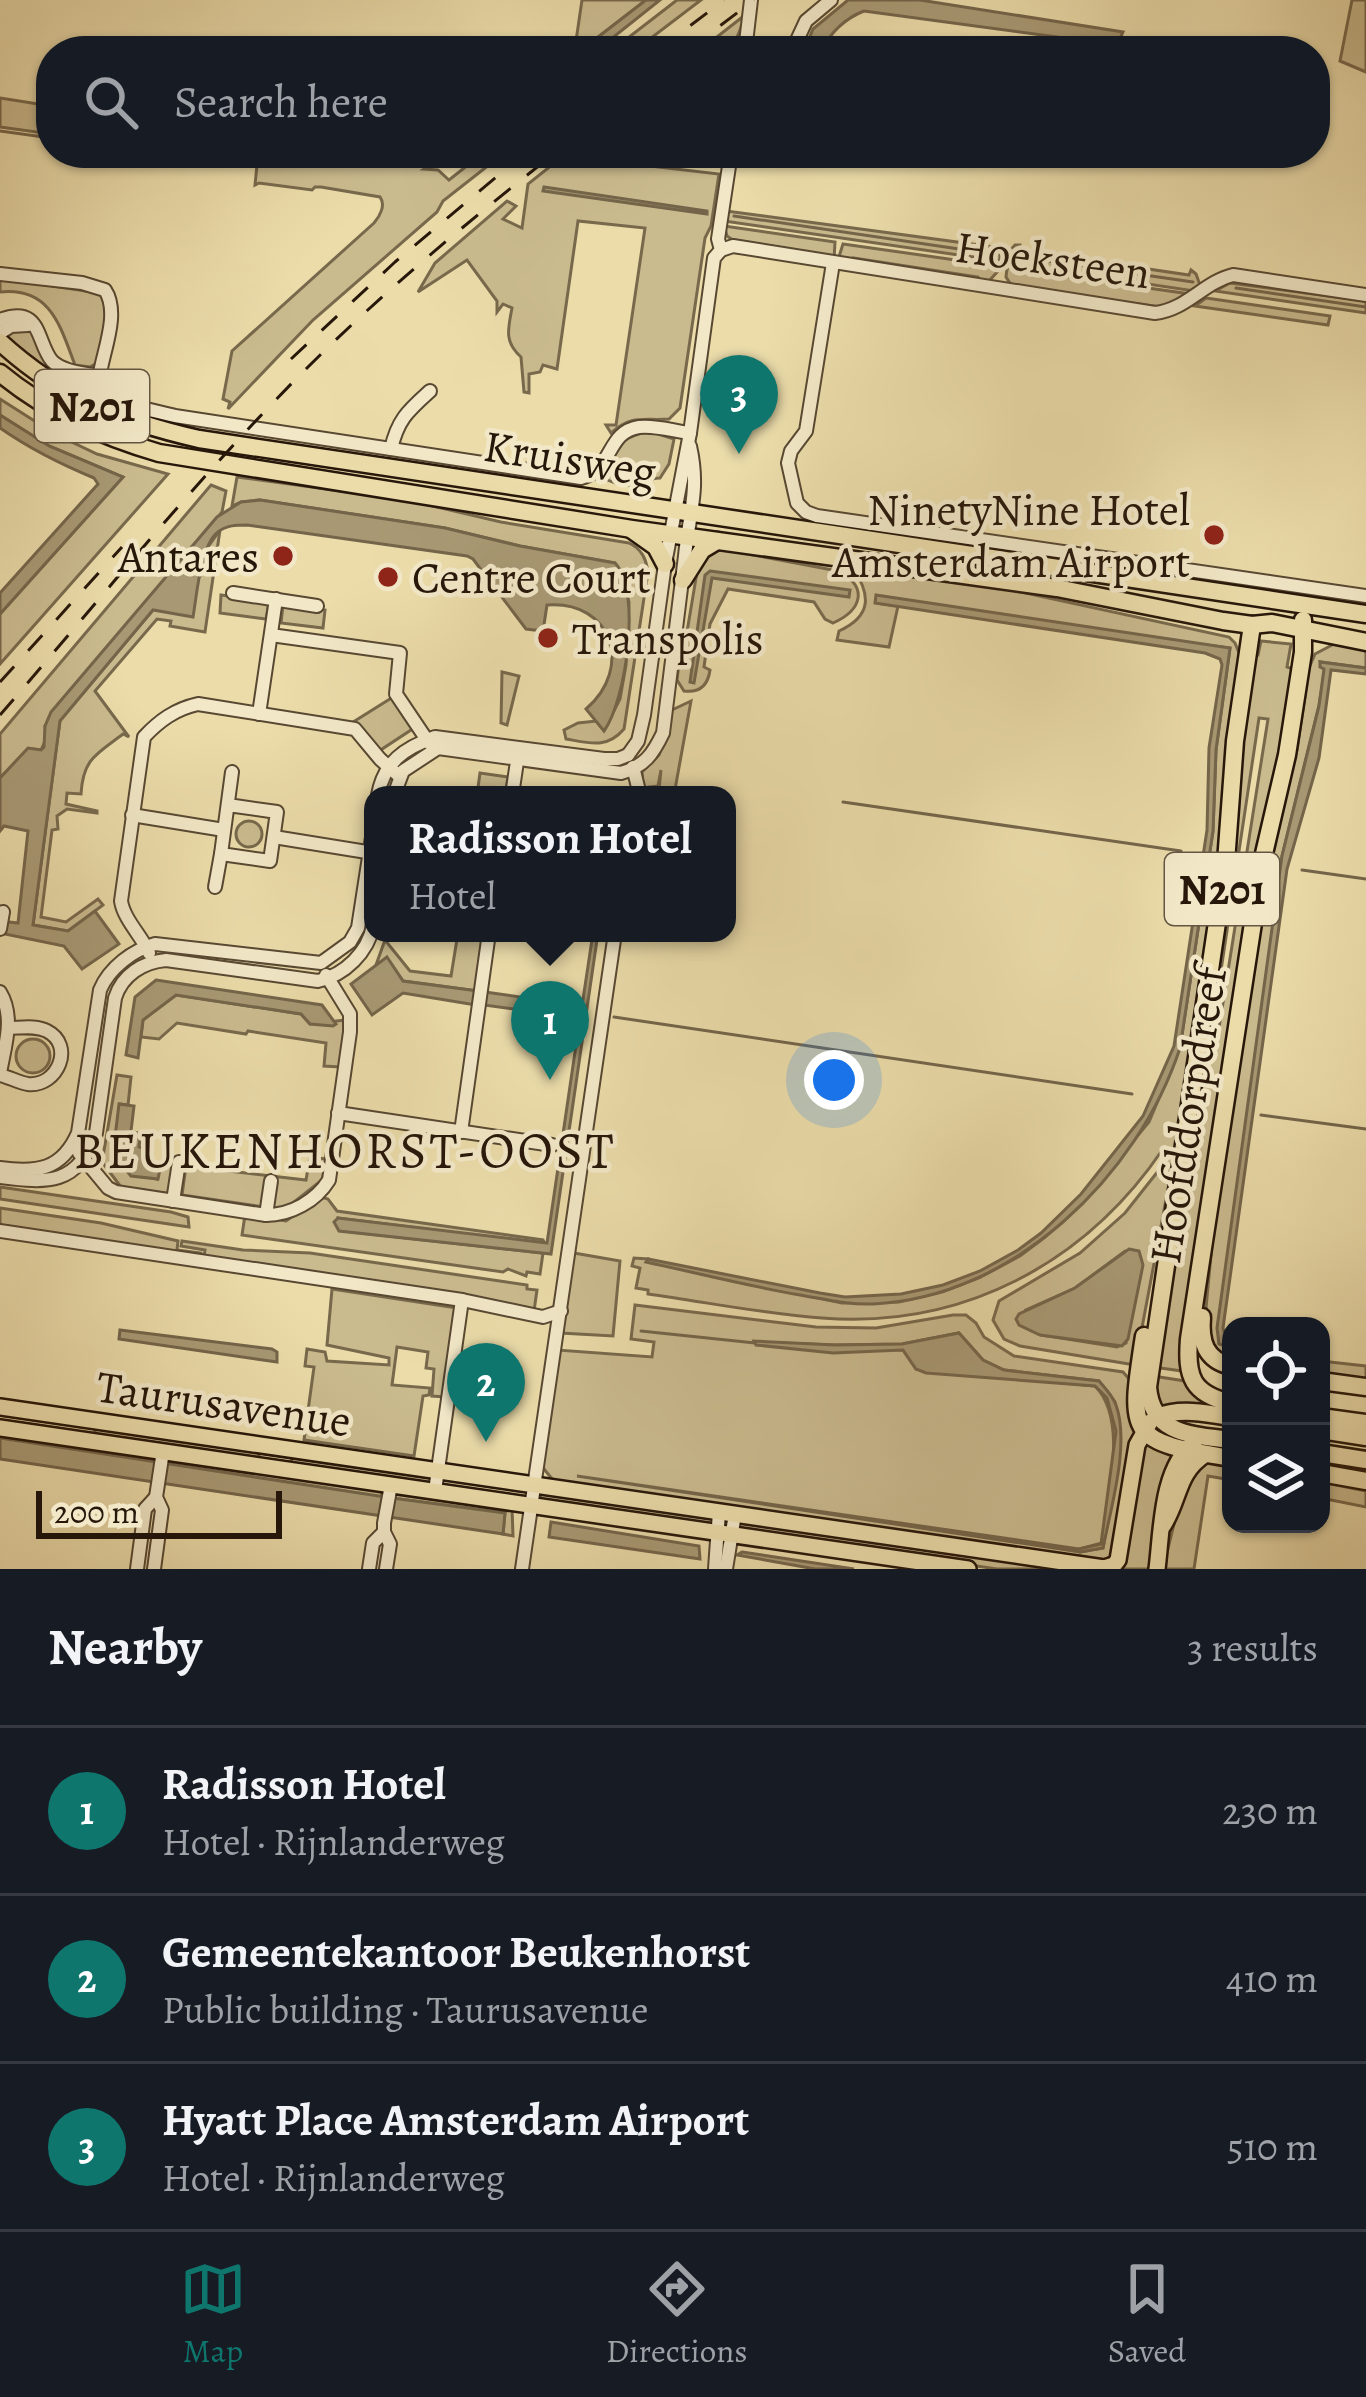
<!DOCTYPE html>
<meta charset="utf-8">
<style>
:root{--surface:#171b24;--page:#242831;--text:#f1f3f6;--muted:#9ea1a6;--line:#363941;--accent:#0f766e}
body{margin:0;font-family:Alegreya,serif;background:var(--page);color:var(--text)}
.controls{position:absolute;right:36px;bottom:36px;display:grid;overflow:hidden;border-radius:24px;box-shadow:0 3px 9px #0004}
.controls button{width:108px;height:108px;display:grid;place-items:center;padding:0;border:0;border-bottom:3px solid var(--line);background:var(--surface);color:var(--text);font:60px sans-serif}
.scale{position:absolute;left:36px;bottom:30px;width:246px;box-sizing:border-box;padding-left:12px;border:6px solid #27170a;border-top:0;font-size:33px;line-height:42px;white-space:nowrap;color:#27170a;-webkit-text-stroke:9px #f2e8c8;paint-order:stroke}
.you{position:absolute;left:834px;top:1080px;width:42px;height:42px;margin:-30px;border:9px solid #fff;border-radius:50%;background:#1a73e8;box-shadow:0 0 0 18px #1a73e833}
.badge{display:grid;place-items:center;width:78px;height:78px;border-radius:50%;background:var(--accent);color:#fff;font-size:39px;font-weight:700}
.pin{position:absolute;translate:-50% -99px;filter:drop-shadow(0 3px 6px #0008)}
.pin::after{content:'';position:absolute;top:63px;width:42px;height:36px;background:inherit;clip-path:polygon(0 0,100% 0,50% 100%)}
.popup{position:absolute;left:364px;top:786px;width:372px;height:156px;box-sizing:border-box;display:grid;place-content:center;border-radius:24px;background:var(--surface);filter:drop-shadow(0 3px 9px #0005);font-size:39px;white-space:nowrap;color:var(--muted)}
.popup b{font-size:45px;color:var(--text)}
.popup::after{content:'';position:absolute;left:50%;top:100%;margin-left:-24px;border:24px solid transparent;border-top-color:var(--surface)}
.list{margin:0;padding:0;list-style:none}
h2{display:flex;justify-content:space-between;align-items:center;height:156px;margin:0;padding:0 48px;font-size:51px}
h2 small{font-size:39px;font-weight:400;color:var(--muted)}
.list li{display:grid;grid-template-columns:78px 1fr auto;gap:36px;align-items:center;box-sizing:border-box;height:168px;padding:0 48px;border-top:3px solid var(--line)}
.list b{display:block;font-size:45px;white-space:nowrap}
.list p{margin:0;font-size:39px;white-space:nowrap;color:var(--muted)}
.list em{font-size:39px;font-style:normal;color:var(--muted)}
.icon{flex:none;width:66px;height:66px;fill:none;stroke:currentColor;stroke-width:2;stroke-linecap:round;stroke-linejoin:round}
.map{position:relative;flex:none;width:1366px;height:1569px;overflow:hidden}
.search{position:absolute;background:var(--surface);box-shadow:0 3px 9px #0004;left:36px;right:36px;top:36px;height:132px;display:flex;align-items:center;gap:30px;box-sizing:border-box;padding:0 42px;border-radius:48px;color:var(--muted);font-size:45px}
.sheet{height:660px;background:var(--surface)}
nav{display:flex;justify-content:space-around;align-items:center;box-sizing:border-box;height:168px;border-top:3px solid var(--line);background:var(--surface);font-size:33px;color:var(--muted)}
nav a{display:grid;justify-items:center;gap:6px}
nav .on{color:var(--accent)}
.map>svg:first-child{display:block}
</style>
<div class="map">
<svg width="1366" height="1569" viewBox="0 0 1366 1569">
<rect width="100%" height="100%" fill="#ebdcaa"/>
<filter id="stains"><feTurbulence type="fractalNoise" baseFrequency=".00167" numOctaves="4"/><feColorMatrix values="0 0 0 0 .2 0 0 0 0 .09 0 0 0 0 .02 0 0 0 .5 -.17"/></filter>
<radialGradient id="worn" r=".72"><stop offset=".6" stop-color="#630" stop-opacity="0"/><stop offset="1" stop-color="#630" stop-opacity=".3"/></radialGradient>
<!-- green -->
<g fill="#cabb8f" stroke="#78694c" stroke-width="3" fill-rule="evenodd">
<polygon points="582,0 646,0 580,51 561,51 576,41"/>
<polygon points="677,0 701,0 634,51 611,51"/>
<polygon points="1352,0 1366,0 1366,72 1340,61"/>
<path d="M745 15C735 47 733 51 699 51Z"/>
<polygon points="0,98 51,106 51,134 0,127"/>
<path d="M178 153H362L400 159 408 153H449L424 169 438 170 449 180 483 153H510L505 157H499L443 201 437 212 313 320 228 409 230 402 223 399 232 351 374 223C380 216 386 205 380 197L321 187H315L312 190 259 183 255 185 257 165Z"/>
<path d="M567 153H606V161L719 174 711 226 705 238 680 408 669 419C643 421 633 414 611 433L606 425H616L645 228 578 221 557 369 543 365 540 372 529 374V393L524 392 521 357C504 342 508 329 512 308L503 304 497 312V301L467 260 418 292 435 263 507 201 516 206 503 219 522 228 528 184Z"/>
<polygon points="726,211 994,247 1000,252 1000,261 724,221"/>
<polygon points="724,226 835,242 834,260 808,252 733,240 727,236"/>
<polygon points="843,244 998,266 999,270 988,282 979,281 978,277 853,258 851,262 838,260"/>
<polygon points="1015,245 1020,245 1020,250 1189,275 1191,270 1196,274 1200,285 1194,291 1007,263 1008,253"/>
<polygon points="1007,268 1190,294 1167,308 1012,286 1006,277"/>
<path d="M0 278 99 293C116 313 102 340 97 363L90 367 75 365C60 326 51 287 0 292Z"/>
<polygon points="1230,283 1366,301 1366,313 1215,291"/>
<polygon points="1206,298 1330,316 1328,325 1195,306"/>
<polygon points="29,330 88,394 87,397 0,336 7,331"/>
<polygon points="0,399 55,434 97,454 168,474 0,664 0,614 123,477 49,446 0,415"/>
<path d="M649 431 674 439 669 464 660 478C648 478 644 483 634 485 623 487 608 481 599 476 622 450 609 441 649 431Z"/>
<path d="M237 477 407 500 501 522 629 543C642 549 646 559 648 572L624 729C607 749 590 743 566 739L564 730 578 723 596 721 604 730 620 699 626 665 629 602 615 563 520 546 445 528 260 500 241 502 232 506Z"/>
<polygon points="211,485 226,491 222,512 45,726 46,739 41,750 33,749 0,778 0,734"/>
<path d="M220 530 205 632 170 626 171 621 157 619 95 691 129 737 123 734C97 754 83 758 81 794L67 793 66 804 97 811V813L67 809 57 816 58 829 52 830 41 917 66 922 98 899 103 905 68 931 33 925 60 720 153 610 200 576 208 547Z"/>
<path d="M721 549 838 571C869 587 862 610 833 623L825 619 814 602 728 589 710 624 704 667 710 670C708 685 700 693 684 691L677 680 679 663 683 656 698 566 707 554Z"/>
<path d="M853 568 984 584 1229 637 1235 643 1241 658 1228 806 1185 1098 1135 1365 1020 1346 1004 1339 993 1320 999 1301 1080 1253 1125 1213 1170 1156 1163 1149C1085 1264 962 1329 822 1318 764 1314 706 1302 648 1294V1290L636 1288 640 1268 632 1266 634 1258 648 1259V1262L842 1303 899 1302 942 1292 979 1278 1020 1256 1045 1237 1086 1198 1149 1122 1180 1048 1213 831 1216 750 1230 648 876 603 898 606 889 647 837 640 839 631C872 616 871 595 853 568ZM1124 1252 1126 1343 1117 1347 1041 1335 1026 1310 1075 1288Z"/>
<polygon points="221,595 269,602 266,619 220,613"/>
<polygon points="283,605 325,610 323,628 281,623"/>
<path d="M1261 641 1291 644 1287 667 1293 669 1277 763 1255 860 1182 1371 1153 1367 1252 655H1258ZM1259 718 1268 719 1215 1053 1204 1048H1207L1217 997Z"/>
<polygon points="1334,644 1366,649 1366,668 1321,662 1325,668 1319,705 1282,856 1219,1343 1231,1348 1231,1362 1218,1358 1204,1329 1212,1244 1268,858 1297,750 1309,668 1315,654"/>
<polygon points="502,672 519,676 507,725 501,723"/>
<polygon points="393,697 414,728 379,751 350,724"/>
<polygon points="691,701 674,795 652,795 659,790 661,770 658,786 649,787 649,795 644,795 642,772 659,755 672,710"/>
<polygon points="480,773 508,777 505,795 477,795"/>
<circle cx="249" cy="834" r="13"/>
<polygon points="458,933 487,933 478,991 403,981 387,958 376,965 385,940 410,971 451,976"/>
<polygon points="176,995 301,1014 310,1024 346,1020 340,1067 324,1066 326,1043 248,1031 246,1034 177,1023 159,1039 141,1037 143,1020"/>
<circle cx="33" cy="1056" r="17"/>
<polygon points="117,1075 131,1077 128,1105 120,1104 113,1154 157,1179 161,1164 177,1161 171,1194 121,1187 102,1162"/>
<polygon points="310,1157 327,1159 322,1180 284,1210 182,1195 186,1166 306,1180"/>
<polygon points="0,1187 171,1212 188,1217 189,1227 0,1199"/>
<polygon points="321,1197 328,1199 337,1211 543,1240 545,1244 338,1218 339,1230 343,1231 543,1253 540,1274 527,1272 526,1276 508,1269 503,1272 242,1235 245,1215 286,1221"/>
<polygon points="0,1208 101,1223 178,1241 177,1250 201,1253 201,1257 0,1228"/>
<polygon points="182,1241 243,1250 310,1253 527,1285 527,1289 537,1290 534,1311 204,1257 205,1250 181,1246"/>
<polygon points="574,1253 620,1261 613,1336 561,1333"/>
<polygon points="332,1289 457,1308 445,1397 432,1396 434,1369 426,1368 428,1352 397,1347 392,1385 430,1388 429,1395 423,1396 414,1456 304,1440 314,1367 305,1366 307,1349 325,1352 327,1361 389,1365 389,1358 327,1345"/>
<path d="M635 1305 816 1327 876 1328 953 1315H966L976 1323 984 1337 1014 1356 1123 1372 1130 1380 1129 1417 1135 1431 1113 1555 1098 1563 553 1480 544 1469 542 1461 558 1350 652 1357 654 1342 631 1339ZM959 1333 983 1360 1004 1370 1099 1381 1115 1402 1118 1467 1103 1548 1080 1552 1079 1549 1102 1543C1107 1498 1129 1420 1095 1386L916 1369 903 1350 754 1342 835 1345 902 1344Z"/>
<polygon points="1321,1361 1366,1366 1366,1383 1321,1376"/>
<polygon points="1153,1376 1185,1381 1218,1406 1169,1405 1159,1407"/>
<polygon points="95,1427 260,1448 258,1462 95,1437"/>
<polygon points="0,1432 152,1454 156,1462 0,1438"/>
<polygon points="1145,1441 1174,1453 1165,1478 1152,1569 1118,1569"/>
<polygon points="292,1457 430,1475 431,1482 428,1485 291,1463"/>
<polygon points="169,1458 381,1489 382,1497 166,1464"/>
<polygon points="1211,1460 1231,1464 1231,1480 1208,1476 1194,1569 1163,1569 1185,1479"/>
<polygon points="1321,1482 1366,1491 1366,1507 1321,1498"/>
<polygon points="541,1490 713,1517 715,1521 711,1527 540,1501"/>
<polygon points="395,1492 512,1507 513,1536 503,1534 505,1513 392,1498"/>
<polygon points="737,1522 1080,1569 997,1569 739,1531"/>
</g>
<!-- water -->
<g fill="#a89974" stroke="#74654a" stroke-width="3">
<polygon points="646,0 660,0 596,51 580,51"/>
<path d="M848 0H920L1123 32 1117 45 864 11C846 18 829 33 822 51H804L813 29Z"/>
<polygon points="544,187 707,211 707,214 543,191"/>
<path d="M0 415 49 446 123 477 0 614V593L98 484 94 478C60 464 30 449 0 428Z"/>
<path d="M260 500 445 528 520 546 615 563C642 590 626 701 604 731L586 709C634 668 612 600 547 605L543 631 526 629 473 559 467 556 247 525C237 525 226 525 218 532 200 546 197 595 193 617L153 610 60 721 33 925 68 931 95 911 119 944 82 969 64 946 0 933V921L18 923 28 831 4 826 0 831V778L28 748 41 750 44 747 45 726 51 712 217 517 241 502Z"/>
<polygon points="710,571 850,590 849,597 712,578 694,683 690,682 705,575"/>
<path d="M876 595 1230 648 1216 750 1213 831 1180 1048C1138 1176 1013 1298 873 1304 848 1305 824 1299 800 1295 748 1286 697 1273 646 1262L648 1259 820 1293 845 1297 901 1294 943 1285 980 1271 1018 1250 1041 1233 1081 1194 1143 1116 1174 1046 1207 830 1209 748 1222 665 1220 659 1205 653 875 603Z"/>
<polygon points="1320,662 1366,668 1366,674 1331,670 1319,758 1287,869 1223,1328 1227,1341 1231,1341 1231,1348 1219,1344 1217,1328 1282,856 1319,706 1324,669 1320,667"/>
<polygon points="593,933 598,933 551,1254 339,1231 334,1222 338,1218 547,1243 580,1018 484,1005 485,992 582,1006"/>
<polygon points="387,957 403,981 478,991 476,1005 403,993 372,1015 351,984"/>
<polygon points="156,980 322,1005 336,1024 333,1026 310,1024 301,1014 176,995 143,1020 138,1058 126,1055 135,997"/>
<polygon points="119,1104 134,1106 131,1131 141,1134 139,1147 151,1150 149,1161 161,1164 158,1179 131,1176 113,1154"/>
<polygon points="1129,1249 1139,1251 1143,1265 1128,1339 1122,1346 1040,1335 1019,1325 1016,1319 1019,1314 1075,1288"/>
<polygon points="120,1330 272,1349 277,1352 277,1362 119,1339"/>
<path d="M959 1333 983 1360 1004 1370 1099 1381C1105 1388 1113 1396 1116 1405 1130 1444 1111 1507 1103 1548L1080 1552 577 1476 1079 1549 1101 1544 1116 1431 1107 1398 1095 1386 926 1373 916 1369 903 1350 833 1353 756 1345 754 1341 835 1345 902 1344Z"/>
<polygon points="0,1438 392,1498 505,1513 503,1534 0,1459"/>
<polygon points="551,1522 699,1546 700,1559 549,1537"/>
<polygon points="742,1552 854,1569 815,1569 737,1555"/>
</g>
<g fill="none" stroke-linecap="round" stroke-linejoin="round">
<!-- stream -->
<g stroke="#74654a" stroke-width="3">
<polyline points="0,131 51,138"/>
<polyline points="734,216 993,254"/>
<polyline points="1020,257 1193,282"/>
<polyline points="1236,288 1366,307"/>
<polyline points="843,802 1181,851"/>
<polyline points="1302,870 1366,879"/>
<polyline points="614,1017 1132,1094"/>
<polyline points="1261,1115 1366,1129"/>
<polyline points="641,1331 755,1343"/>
</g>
<!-- minor casing -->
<g stroke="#584832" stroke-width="16">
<g id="minor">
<polyline points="745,51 751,0"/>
<polyline points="792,51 806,21 831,0"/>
<path d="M721 250 733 246 1155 313C1186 310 1204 282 1233 275L1366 295"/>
<polyline points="833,263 806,431 791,451 788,463 797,503 806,512 817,516 1366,596"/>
<path d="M0 274 82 283 105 290C125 320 89 378 102 391 114 404 157 411 175 416L581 478C614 469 606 432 639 427 655 425 674 431 690 433"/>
<path d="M0 320C42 304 36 342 52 361 63 372 84 373 98 376"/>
<polyline points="0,333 11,326 28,325"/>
<path d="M391 449C398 419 408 411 430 391"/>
<polyline points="233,593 317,606"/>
<polyline points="271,635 400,653 396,694 429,743"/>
<polyline points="259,714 276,599"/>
<polyline points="628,755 638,741 644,715 665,564 690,433 714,258 721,250 718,239 731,153"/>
<polyline points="633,767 640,795"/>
<path d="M378 795C384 762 404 748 435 737L604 759H618L628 755"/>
<path d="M394 795 403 771 438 748 621 773C645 766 653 754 663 733 670 674 678 615 685 556 689 513 700 490 690 446"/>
<polyline points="512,795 518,755"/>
<polyline points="228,805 277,812 270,861 221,854 232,772"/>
<polyline points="132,815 224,830"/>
<polyline points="274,837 373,853"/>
<polyline points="215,887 221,854"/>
<polyline points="0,929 3,912"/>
<path d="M149 953C142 936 124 920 121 901L144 737C159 721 175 709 198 704L355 729 380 759 399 776"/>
<path d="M0 992C15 1017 5 1045 0 1073"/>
<path d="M0 1075C9 1077 20 1083 28 1084 58 1087 75 1045 47 1031 36 1025 21 1028 8 1028"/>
<polyline points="338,1113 552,1145"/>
<polyline points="461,1132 489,933"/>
<path d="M79 1153 108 1188 116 1192 266 1215C291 1215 316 1201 329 1180L350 1032V1014L326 975"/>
<path d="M0 1168C37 1173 62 1170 78 1133L100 990C109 968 133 950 155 944L321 963 350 942 358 928 373 831"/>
<path d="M0 1177C47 1183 78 1186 96 1133L115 998C122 975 143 962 166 960L318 981C345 975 368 952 373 926"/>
<polyline points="173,1201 179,1162"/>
<polyline points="266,1215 271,1181"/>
<polyline points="0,1231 462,1300 543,1317 561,1311"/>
<polyline points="435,1491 462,1300"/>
<polyline points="137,1569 145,1509 156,1497"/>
<polyline points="154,1569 162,1510 156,1497 163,1451"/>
<polyline points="369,1569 373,1543 384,1532"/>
<polyline points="386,1569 390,1544 384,1532 384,1523 391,1485"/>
<polyline points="522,1569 615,933"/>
<polyline points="715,1569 719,1512"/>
<polyline points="726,1569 735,1514"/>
</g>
</g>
<!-- major casing -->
<g stroke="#27170a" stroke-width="20">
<g id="major">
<polyline points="0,1407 1104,1568 1114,1565 1118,1560 1137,1445 1150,1422"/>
<polyline points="0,1428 968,1569"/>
<path d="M1157 1569C1162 1530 1161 1468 1194 1443"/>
</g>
</g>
<!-- highway casing -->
<g stroke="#27170a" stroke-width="21">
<g id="highway">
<path d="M0 342C60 397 120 421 199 439L1366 614"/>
<path d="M0 373C47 412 100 436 159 453L632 529 1057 588 1223 621 1252 625 1272 623 1366 642"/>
<polyline points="632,530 656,547 665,564"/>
<polyline points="683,580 702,550 717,541"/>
<path d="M1202 1317C1200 1341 1205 1360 1231 1366"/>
<path d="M1144 1336C1128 1438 1128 1441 1231 1458"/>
<polyline points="1321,1381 1366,1387"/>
<path d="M1231 1403C1192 1394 1186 1377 1189 1339L1263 858 1287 755 1303 652V620"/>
<path d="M1157 1417C1182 1407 1206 1414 1231 1417"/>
<polyline points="1321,1417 1366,1423"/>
<polyline points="1321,1430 1366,1437"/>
<path d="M1231 1440C1192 1435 1152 1435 1148 1387L1226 862 1235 741 1252 625"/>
<polyline points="1321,1453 1366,1460"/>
<polyline points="1321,1473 1366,1481"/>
<path d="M1163 1525C1180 1498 1176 1473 1205 1454"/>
</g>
</g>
<!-- minor -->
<use href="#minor" stroke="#f2e8c8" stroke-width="12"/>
<!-- major -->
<use href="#major" stroke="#ebdcaa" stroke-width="15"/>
<!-- highway -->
<use href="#highway" stroke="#ebdcaa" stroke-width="16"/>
<!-- rail -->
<g stroke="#27170a" stroke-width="3" stroke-dasharray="21 21" stroke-linecap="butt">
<polyline points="657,51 724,0"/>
<polyline points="687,51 754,0"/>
<polyline points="291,359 395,262 525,153"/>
<polyline points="0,682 122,547"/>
<path d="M0 715C98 602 194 482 298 377 378 296 466 223 555 153"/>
</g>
</g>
<!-- markers -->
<g fill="#8f2418" stroke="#f2e8c8" stroke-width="4.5">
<circle cx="1214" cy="535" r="12"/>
<circle cx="283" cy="556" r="12"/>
<circle cx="388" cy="577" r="12"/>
<circle cx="548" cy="638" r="12"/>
</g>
<g text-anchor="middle" stroke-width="9" stroke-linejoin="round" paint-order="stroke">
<!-- shield labels -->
<g fill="#f2e8c8" stroke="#645643" stroke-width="3">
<rect x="35" y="370" width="114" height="72" rx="9"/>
<rect x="1165" y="853" width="114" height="72" rx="9"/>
</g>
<g font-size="42" font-weight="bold" fill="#27170a">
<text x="92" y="421">N201</text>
<text x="1222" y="904">N201</text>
</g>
<!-- street labels -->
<g font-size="45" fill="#27170a" stroke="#f2e8c8">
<text transform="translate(1053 259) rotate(8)" y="16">Hoeksteen</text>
<text transform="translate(570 458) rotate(9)" y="16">Kruisweg</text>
<text transform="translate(1187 1115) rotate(-81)" y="16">Hoofddorpdreef</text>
<text transform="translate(224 1403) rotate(8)" y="16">Taurusavenue</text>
</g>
<!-- poi labels -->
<g font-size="45" fill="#27170a" stroke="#f2e8c8" text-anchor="end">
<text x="1190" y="525">NinetyNine Hotel<tspan x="1190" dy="52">Amsterdam Airport</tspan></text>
<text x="259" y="572">Antares</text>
<text x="412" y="593" text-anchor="start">Centre Court</text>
<text x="572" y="654" text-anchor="start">Transpolis</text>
</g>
<!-- quarter labels -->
<g font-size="51" letter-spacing="3" fill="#27170a" stroke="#f2e8c8">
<text x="345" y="1168">BEUKENHORST-OOST</text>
</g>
</g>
<rect width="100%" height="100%" filter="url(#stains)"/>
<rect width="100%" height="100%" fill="url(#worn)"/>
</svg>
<div class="controls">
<button><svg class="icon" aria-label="locate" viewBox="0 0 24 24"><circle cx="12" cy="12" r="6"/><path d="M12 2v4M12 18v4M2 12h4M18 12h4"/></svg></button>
<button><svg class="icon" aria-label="layers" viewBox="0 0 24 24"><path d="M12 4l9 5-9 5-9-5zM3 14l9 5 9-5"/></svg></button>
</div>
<div class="scale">200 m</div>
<div class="you"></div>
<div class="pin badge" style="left:550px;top:1080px">1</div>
<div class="popup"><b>Radisson Hotel</b>Hotel</div>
<div class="pin badge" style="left:486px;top:1442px">2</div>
<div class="pin badge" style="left:739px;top:454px">3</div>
<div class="search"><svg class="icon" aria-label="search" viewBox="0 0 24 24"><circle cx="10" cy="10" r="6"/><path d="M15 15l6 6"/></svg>Search here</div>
</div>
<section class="sheet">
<h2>Nearby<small>3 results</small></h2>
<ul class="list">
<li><span class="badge">1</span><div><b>Radisson Hotel</b><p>Hotel · Rijnlanderweg</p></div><em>230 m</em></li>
<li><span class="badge">2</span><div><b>Gemeentekantoor Beukenhorst</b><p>Public building · Taurusavenue</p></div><em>410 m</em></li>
<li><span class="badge">3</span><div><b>Hyatt Place Amsterdam Airport</b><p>Hotel · Rijnlanderweg</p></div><em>510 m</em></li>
</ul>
</section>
<nav>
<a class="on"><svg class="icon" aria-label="map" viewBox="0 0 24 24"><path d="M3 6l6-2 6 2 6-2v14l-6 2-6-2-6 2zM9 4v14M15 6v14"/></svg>Map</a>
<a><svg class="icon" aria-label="directions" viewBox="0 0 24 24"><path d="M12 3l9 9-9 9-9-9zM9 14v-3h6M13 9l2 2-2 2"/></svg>Directions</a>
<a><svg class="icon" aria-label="saved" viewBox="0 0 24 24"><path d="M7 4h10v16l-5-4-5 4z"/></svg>Saved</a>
</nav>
